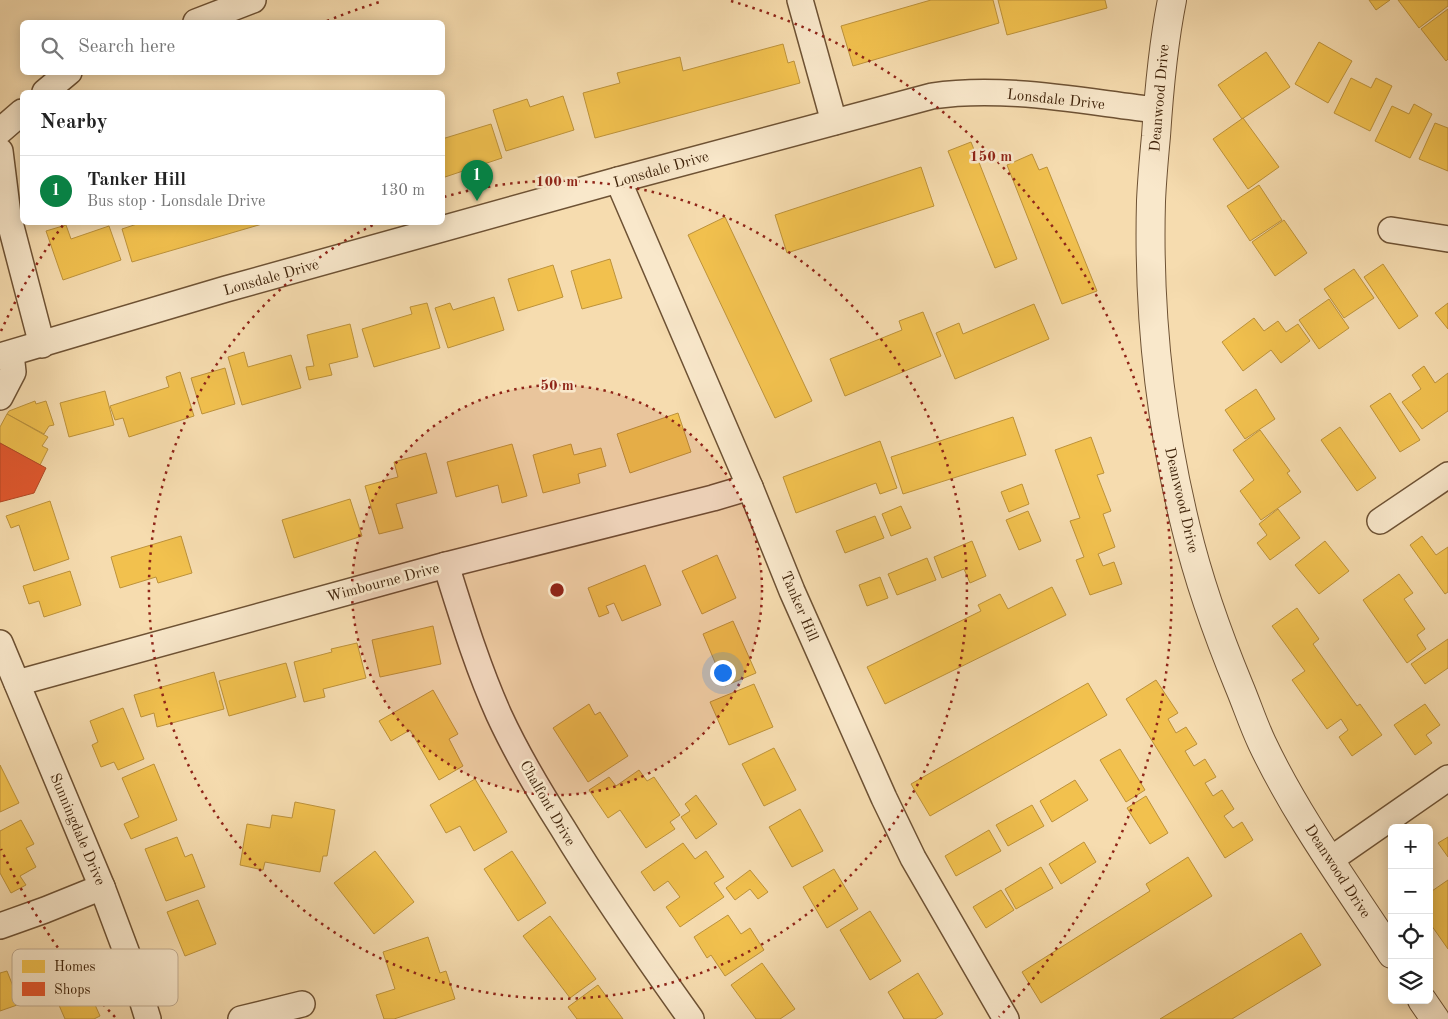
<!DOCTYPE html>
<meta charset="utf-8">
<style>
:root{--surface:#fff;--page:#f2f2f2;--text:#222;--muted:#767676;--line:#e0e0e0;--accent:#0b8043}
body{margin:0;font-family:"Old Standard TT",serif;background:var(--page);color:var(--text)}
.controls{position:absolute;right:15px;bottom:15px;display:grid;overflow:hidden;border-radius:8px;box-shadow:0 2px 12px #0003}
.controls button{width:45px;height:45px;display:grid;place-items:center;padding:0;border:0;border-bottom:1px solid var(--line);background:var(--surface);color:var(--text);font:25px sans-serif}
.you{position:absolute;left:722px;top:672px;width:18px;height:18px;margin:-12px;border:4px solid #fff;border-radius:50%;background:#1a73e8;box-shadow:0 0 0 8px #1a73e833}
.badge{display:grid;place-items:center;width:32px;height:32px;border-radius:50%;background:var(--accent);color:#fff;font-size:16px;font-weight:700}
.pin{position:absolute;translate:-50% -41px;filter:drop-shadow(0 1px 2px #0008)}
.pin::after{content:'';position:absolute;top:26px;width:18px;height:15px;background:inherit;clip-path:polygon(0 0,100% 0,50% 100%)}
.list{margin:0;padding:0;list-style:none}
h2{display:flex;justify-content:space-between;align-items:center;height:65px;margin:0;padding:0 20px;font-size:21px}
h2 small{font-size:16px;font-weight:400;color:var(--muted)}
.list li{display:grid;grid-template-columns:32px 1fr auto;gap:15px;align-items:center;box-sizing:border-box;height:70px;padding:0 20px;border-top:1px solid var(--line)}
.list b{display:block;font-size:19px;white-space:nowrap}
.list p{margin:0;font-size:16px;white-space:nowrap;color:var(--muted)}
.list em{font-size:16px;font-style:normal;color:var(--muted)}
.icon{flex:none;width:28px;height:28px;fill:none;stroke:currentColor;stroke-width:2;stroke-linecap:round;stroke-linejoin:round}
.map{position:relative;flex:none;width:1448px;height:1019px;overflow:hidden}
.search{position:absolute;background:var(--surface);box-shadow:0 2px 12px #0003;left:20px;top:20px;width:425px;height:55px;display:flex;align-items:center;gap:12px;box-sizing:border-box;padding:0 18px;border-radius:8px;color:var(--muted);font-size:19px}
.panel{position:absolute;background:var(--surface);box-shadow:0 2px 12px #0003;left:20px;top:90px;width:425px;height:135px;border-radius:8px}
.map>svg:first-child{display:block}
</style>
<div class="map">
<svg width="1448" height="1019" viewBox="0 0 1448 1019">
<rect width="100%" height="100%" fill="#f6dcaf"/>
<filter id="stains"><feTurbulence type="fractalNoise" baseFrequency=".004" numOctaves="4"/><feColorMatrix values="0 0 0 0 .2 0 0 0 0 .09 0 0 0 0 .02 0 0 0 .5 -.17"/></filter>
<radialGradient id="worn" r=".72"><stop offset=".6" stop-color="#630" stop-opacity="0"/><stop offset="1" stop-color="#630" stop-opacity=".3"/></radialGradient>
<!-- homes -->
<g fill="#f2c14e" stroke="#bd923a">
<polygon points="931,0 993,0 999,23 853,66 841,26"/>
<polygon points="998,0 1105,0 1107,8 1007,35"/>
<polygon points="1369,0 1390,0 1376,10"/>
<polygon points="1398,0 1448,0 1448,6 1419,28"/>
<polygon points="1448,9 1448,59 1446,61 1421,29"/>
<polygon points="1319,42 1352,61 1328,103 1295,84"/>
<polygon points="783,44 788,63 794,61 800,83 595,138 583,93 620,83 617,73 680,57 683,71"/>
<polygon points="1266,52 1290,87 1242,119 1218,85"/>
<polygon points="1351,78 1371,88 1376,78 1392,86 1370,131 1334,113"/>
<polygon points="563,96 574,130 506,151 493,110 527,99 530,107"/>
<polygon points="1414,104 1432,114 1410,158 1375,141 1392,106 1409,114"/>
<polygon points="1243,118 1279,167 1248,189 1213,139"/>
<polygon points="1435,123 1448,128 1448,171 1419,159"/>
<polygon points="491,124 502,158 442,178 442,139"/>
<polygon points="971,142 1017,259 995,268 948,151"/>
<polygon points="1032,154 1039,170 1047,167 1097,291 1062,304 1007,165"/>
<polygon points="921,167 934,206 787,253 775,215"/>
<polygon points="1259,185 1282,220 1250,241 1227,206"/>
<polygon points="725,217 812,401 775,418 688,235"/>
<polygon points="1284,220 1307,253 1275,276 1252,242"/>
<polygon points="143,222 269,222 132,262 122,229"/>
<polygon points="66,225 71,239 109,226 121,260 63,280 46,231"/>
<polygon points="610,259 622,298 582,309 571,271"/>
<polygon points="1383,264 1418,316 1399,329 1364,277"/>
<polygon points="553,265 563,297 518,311 508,279"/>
<polygon points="1354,269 1374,298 1344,318 1324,289"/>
<polygon points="494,297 504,330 448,348 435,308 450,303 453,310"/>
<polygon points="1329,299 1349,328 1319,349 1299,320"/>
<polygon points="427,303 440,348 374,367 362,329 412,314 410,307"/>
<polygon points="1448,303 1448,329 1435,313"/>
<polygon points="1034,304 1049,339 955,379 936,333 959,323 963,334"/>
<polygon points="923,312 941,356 845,396 830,359 902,330 899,321"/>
<polygon points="1254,318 1264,331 1278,321 1286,332 1298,324 1310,341 1281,363 1271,350 1243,371 1222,342"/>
<polygon points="350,324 358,357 329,364 332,375 309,380 306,367 314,366 307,335"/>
<polygon points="244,352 248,367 291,355 301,388 242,405 228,357"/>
<polygon points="1424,366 1435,383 1448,373 1448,411 1422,429 1402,402 1421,389 1412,375"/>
<polygon points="225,368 235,404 202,414 191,378"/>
<polygon points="180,372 194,416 129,437 123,418 115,420 110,406 169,387 166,377"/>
<polygon points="1256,389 1275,419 1245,439 1225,410"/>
<polygon points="105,391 114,425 69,437 60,403"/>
<polygon points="1390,393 1420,440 1400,452 1370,406"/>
<polygon points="35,401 36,404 46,401 54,425 49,426 44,434 7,414 9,411"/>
<polygon points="678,413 691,452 630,473 617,434"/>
<polygon points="7,414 48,437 42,446 48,449 40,465 0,443 0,427"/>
<polygon points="1013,417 1026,455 903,494 891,457"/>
<polygon points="1340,427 1376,478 1357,491 1321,440"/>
<polygon points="1260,430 1290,471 1287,473 1301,492 1261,520 1240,491 1254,480 1233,450"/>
<polygon points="1091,437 1104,473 1097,475 1111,511 1103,514 1115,547 1098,554 1103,566 1114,562 1122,584 1090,595 1076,560 1084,557 1070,521 1080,518 1055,450"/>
<polygon points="880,441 897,488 880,494 876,483 796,513 783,477"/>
<polygon points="512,444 527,496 502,503 498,485 456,497 447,462"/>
<polygon points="571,444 574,455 601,448 606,466 578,474 580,483 543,493 533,455"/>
<polygon points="426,453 437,493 396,504 403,528 379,534 365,486 398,477 394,462"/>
<polygon points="1022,484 1029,504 1009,512 1001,492"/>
<polygon points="350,499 362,536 294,558 282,520"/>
<polygon points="50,501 69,559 34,571 19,525 11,528 6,516"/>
<polygon points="901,506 911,528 891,536 882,514"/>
<polygon points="1278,509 1300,538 1270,560 1257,543 1267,535 1259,524"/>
<polygon points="1028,511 1041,541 1019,550 1006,520"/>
<polygon points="875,516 884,538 845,553 836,531"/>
<polygon points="181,536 192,573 158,583 156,577 120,588 111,557"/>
<polygon points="1422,536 1436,555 1448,547 1448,592 1445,594 1410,545"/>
<polygon points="972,541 986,576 970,583 964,569 942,578 934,557"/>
<polygon points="1325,541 1349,571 1319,594 1295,565"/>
<polygon points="717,555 736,598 702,614 682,571"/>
<polygon points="927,558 936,580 897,595 888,574"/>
<polygon points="645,565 661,605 622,621 614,603 606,606 609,613 599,617 588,588"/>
<polygon points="70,571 81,605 44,617 39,601 29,604 23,586"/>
<polygon points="1399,574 1413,593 1404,599 1425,629 1417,635 1426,649 1407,663 1363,600"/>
<polygon points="880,577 888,598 867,606 859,585"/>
<polygon points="1052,587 1066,615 885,704 867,667 981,611 978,605 1000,594 1008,609"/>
<polygon points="1297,608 1319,639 1313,644 1357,706 1360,704 1382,735 1352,756 1339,737 1348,730 1341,719 1327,729 1292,680 1305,671 1272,626"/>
<polygon points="733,621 756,673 725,686 703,634"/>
<polygon points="433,626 441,664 380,677 372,640"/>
<polygon points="1448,639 1448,668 1425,684 1411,664"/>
<polygon points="357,643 366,678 323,689 325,697 304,702 294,662 332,652 331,649"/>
<polygon points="286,663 296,697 229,716 219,681"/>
<polygon points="214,672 224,709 157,727 154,713 141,717 134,695"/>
<polygon points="1156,680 1178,713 1168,719 1176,733 1186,727 1197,744 1185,751 1194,766 1205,759 1216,777 1205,783 1213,796 1222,790 1234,809 1224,816 1233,828 1242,822 1253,840 1225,858 1126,699"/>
<polygon points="1088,683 1107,715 930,816 911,784"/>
<polygon points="754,684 773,727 729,745 710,702"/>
<polygon points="433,690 458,734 449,739 463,766 439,780 410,730 391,741 379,721"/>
<polygon points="589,704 595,715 600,712 628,756 588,782 553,728"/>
<polygon points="1425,704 1440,725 1426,735 1432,743 1415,755 1394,725"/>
<polygon points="123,708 144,759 118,770 114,762 101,767 92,745 98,742 90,721"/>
<polygon points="774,748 796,790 764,806 742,764"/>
<polygon points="1120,749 1145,790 1126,802 1100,760"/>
<polygon points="154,764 177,820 131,839 124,824 139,817 122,778"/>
<polygon points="0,765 19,803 0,812"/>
<polygon points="639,770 647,781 654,777 680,815 670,822 675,829 646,848 620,810 608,818 589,790 609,777 616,786"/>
<polygon points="475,779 507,832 474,851 460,826 446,833 430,805"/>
<polygon points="1075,780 1088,800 1052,822 1040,801"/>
<polygon points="696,795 717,824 696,839 681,817 690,811 685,804"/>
<polygon points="1146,796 1168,833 1150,844 1127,808"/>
<polygon points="295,802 335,810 327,856 323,856 320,872 265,862 263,870 240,865 247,824 270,828 272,815 292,818"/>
<polygon points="1032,805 1044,826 1008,846 996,825"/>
<polygon points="800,809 823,851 792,867 769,827"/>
<polygon points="21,820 34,844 26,848 36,867 20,876 26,885 11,893 0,873 0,831"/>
<polygon points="989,830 1001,851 956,876 945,856"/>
<polygon points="177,837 185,857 192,854 205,887 166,901 145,849"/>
<polygon points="1448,837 1448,857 1438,843"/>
<polygon points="1084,842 1096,862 1061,884 1049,864"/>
<polygon points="683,843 695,859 706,851 724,877 714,883 724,897 680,927 666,907 680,897 668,881 654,891 641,872"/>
<polygon points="375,851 414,902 374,934 334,883"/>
<polygon points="512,851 546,903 518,921 484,869"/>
<polygon points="1188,857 1212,896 1041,1003 1022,972 1150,891 1146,884"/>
<polygon points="1041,867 1053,888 1016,909 1005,889"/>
<polygon points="834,869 858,909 827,928 803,887"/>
<polygon points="750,870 768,892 758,899 750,889 735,900 726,888"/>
<polygon points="1448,880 1448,949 1429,922 1429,893"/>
<polygon points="1001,890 1014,910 986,928 973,907"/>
<polygon points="198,900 216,944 185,956 167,912"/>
<polygon points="870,911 901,961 870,980 840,930"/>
<polygon points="728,915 741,934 750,928 764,950 725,976 711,955 707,958 694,937"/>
<polygon points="550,916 596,979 570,998 523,936"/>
<polygon points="1301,933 1321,965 1232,1019 1160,1019"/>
<polygon points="428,937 440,973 446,971 455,999 394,1019 384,1019 376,995 395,989 383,952"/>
<polygon points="72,953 100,1016 94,1019 65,1019 42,966"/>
<polygon points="762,963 795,1009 780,1019 756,1019 731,985"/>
<polygon points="7,971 20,1004 0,1011 0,973"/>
<polygon points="918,973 943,1014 935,1019 904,1019 888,992"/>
<polygon points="598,985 623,1019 577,1019 568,1007"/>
</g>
<!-- shops -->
<polygon fill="#e4572e" stroke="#b34824" points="0,443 46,468 34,493 0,502"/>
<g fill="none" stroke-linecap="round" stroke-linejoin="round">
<!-- minor casing -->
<g stroke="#6e5234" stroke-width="28">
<g id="minor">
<polyline points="800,0 834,122"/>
<polyline points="196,22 253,0"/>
<polyline points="45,92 69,72"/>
<polyline points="0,131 22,112"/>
<polyline points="0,151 8,215 42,345"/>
<polyline points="618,180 750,487 792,591 884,798 913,858 1006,1019"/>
<polyline points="1391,230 1448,239"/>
<path d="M0 356 226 289 618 180 932 96C1005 85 1085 102 1158 110"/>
<polyline points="0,397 13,372 11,354"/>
<polyline points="1380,521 1448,475"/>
<path d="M446 565C462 616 477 666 499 715 517 754 539 791 562 827 602 893 646 956 691 1019"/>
<polyline points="0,643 102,887 132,967 148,1019"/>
<polyline points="17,683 446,565 713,498 750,487"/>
<polyline points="1330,860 1448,778"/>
<polyline points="0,926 45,910 102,887"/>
<polyline points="241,1019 302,1004"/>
</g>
</g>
<!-- tertiary casing -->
<g stroke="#6e5234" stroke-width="30">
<g id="tertiary">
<path d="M1172 0C1163 45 1159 90 1156 136 1154 157 1152 179 1151 201 1148 310 1160 422 1186 528 1199 582 1218 635 1239 686 1247 705 1253 724 1262 743 1297 817 1347 885 1392 954"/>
<polyline points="1422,1000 1435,1019"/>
</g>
</g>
<!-- minor -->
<use href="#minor" stroke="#f9e8cb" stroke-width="25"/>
<!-- tertiary -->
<use href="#tertiary" stroke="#f9e8cb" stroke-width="28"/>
</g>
<!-- distance rings -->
<circle cx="557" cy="590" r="205" fill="#8f2418" fill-opacity=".12"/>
<g fill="none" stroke="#8f2418" stroke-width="2.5" stroke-dasharray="2.5 5">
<circle cx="557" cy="590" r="205"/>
<path d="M444 197A409 409 0 1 1 375 224"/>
<path d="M115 1017A614 614 0 0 1 1 849M1 331A614 614 0 0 1 63 225M327 21A614 614 0 0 1 383 1M731 1A614 614 0 0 1 999 1017"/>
</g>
<g text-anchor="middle" stroke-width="5" stroke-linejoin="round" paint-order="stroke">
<!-- street labels -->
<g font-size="15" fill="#40240b" stroke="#f9e8cb">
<text transform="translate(1159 98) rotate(-85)" y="5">Deanwood Drive</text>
<text transform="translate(1056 99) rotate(6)" y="5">Lonsdale Drive</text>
<text transform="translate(661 169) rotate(-16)" y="5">Lonsdale Drive</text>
<text transform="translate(271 277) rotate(-16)" y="5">Lonsdale Drive</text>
<text transform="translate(1182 500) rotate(77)" y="5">Deanwood Drive</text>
<text transform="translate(383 582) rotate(-15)" y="5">Wimbourne Drive</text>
<text transform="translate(800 606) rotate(67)" y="5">Tanker Hill</text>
<text transform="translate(548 803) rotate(60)" y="5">Chalfont Drive</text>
<text transform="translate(78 829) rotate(67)" y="5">Sunningdale Drive</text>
<text transform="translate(1338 871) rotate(57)" y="5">Deanwood Drive</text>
</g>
</g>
<!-- legend -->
<rect x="12" y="949" width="166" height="57" rx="8" fill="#f9e8cb" stroke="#c2ad91" stroke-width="1"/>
<rect x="22" y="960" width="23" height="13" fill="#f2c14e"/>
<rect x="22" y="982" width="23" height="14" fill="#e4572e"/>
<g font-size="14" fill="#40240b">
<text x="54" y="971">Homes</text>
<text x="54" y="994">Shops</text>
</g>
<circle cx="557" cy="590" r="8" fill="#8f2418" stroke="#f9e8cb" stroke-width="2.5"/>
<g font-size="15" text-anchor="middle" font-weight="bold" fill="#8f2418" stroke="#f9e8cb" stroke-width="5" stroke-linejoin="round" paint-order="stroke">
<text x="991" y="161">150 m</text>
<text x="557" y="186">100 m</text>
<text x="557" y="390">50 m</text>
</g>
<rect width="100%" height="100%" filter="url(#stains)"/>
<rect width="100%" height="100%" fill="url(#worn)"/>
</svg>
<div class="controls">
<button>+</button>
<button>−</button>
<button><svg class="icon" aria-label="locate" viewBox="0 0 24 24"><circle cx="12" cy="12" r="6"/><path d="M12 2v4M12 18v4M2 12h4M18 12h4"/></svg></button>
<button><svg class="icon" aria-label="layers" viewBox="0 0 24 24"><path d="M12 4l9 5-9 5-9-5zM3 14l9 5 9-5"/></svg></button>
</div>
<div class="you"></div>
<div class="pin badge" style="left:477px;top:201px">1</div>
<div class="search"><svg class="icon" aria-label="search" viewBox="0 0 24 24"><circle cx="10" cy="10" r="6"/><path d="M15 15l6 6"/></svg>Search here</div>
<section class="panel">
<h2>Nearby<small></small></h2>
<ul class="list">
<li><span class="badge">1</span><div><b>Tanker Hill</b><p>Bus stop · Lonsdale Drive</p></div><em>130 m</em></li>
</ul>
</section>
</div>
